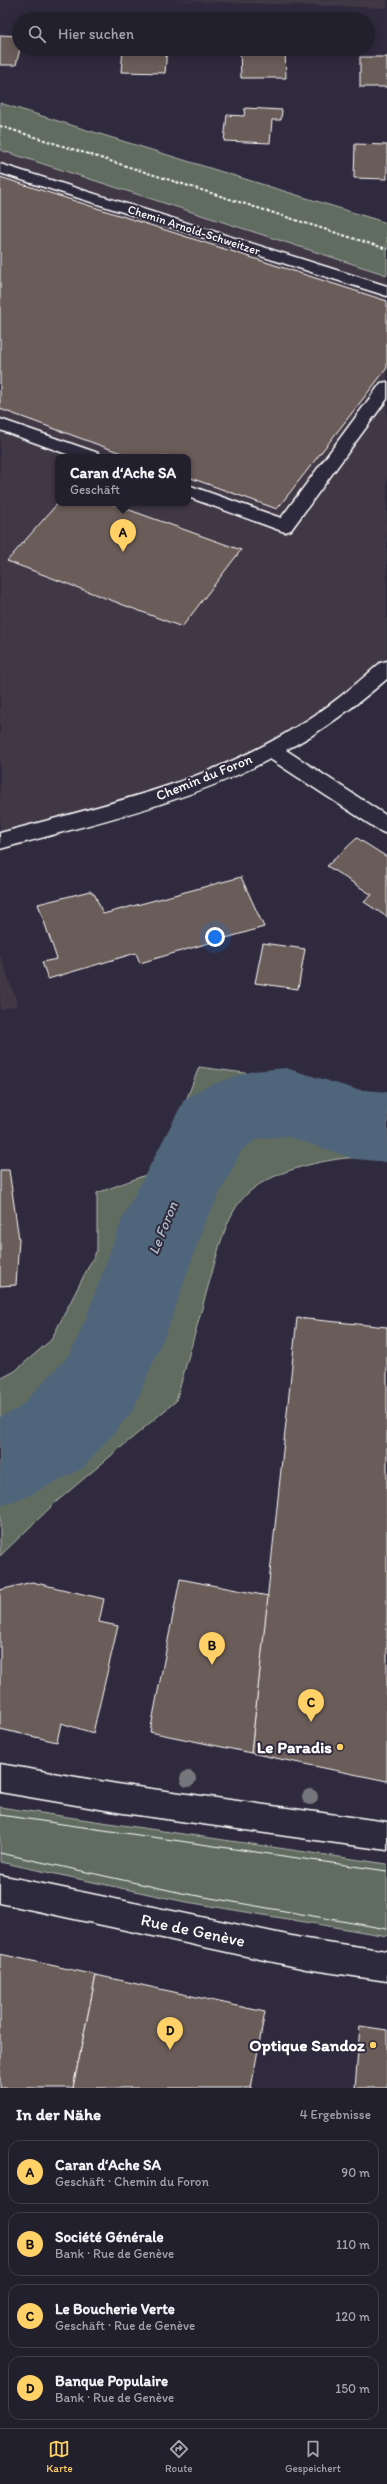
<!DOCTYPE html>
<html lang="de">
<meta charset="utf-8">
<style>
:root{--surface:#23202e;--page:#2b2836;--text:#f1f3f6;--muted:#a3a3aa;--line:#403e4a;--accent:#ffd166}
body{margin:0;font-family:Itim,sans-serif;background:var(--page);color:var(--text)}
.you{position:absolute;left:215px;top:937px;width:14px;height:14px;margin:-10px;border:3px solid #fff;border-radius:50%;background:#1a73e8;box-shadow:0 0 0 6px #1a73e833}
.badge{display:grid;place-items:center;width:26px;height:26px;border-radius:50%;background:var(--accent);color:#111;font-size:13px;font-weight:700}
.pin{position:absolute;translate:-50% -33px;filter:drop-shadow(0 1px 2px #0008)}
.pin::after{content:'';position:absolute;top:21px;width:14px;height:12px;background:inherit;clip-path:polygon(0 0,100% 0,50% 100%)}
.popup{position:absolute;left:55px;top:454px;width:136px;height:52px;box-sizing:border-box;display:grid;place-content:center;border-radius:8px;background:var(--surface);filter:drop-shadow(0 1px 3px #0005);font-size:13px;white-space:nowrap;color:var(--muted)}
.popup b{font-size:15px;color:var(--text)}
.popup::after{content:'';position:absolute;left:50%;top:100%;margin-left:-8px;border:8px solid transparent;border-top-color:var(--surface)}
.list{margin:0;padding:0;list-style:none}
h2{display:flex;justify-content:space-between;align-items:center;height:52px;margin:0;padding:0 16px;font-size:17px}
h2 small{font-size:13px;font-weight:400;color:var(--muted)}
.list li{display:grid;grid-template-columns:26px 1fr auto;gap:12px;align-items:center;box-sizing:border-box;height:64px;margin:0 8px 8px;padding:0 8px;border:1px solid var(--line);border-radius:12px}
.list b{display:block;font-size:15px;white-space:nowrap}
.list p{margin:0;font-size:13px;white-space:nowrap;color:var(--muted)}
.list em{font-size:13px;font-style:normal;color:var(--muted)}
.icon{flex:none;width:22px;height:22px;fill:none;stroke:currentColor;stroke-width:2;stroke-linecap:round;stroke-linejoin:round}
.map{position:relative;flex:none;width:387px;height:2088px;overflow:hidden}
.search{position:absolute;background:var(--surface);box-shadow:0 2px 10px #0003;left:12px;right:12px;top:12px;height:44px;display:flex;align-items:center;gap:10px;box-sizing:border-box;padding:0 14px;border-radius:22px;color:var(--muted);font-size:15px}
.sheet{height:340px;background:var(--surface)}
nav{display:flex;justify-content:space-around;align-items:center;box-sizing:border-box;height:56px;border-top:1px solid var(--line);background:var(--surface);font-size:11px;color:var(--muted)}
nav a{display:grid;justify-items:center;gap:2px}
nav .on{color:var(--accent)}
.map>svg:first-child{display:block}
</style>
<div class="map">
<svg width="387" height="2088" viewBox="0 0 387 2088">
<rect width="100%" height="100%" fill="#2f2a3d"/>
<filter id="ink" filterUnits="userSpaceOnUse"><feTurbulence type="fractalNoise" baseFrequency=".025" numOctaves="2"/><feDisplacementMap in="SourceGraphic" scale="8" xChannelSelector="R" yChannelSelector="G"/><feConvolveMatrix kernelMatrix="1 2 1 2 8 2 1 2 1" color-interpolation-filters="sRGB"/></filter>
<g filter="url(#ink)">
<!-- built -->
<g fill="#413945" fill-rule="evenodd">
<polygon points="168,0 387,0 387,8"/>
<path d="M0 150 387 275V668L373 682 234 767 0 841ZM58 457H188V503H58Z"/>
<polygon points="0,955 18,1005 0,1010"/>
</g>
<!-- green -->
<g fill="#616c60" stroke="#b0b6b0">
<polygon points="0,103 387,223 387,275 0,150"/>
<path d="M199 1067 283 1078 387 1102V1161C374 1160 360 1157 347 1158 317 1161 266 1173 245 1196 232 1209 226 1227 220 1244L176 1401 55 1503 0 1556V1379L15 1371 51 1340 97 1250V1193L159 1170Z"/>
<polygon points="0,1807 387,1864 387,1936 181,1901 0,1862"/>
</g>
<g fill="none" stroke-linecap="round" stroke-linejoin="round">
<!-- river -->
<polygon fill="#4f657b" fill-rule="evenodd" points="286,1068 355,1089 387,1092 387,1162 355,1159 286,1136 257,1139 242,1150 204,1224 172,1318 132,1412 83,1468 32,1494 0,1506 0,1417 19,1408 70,1354 86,1318 122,1219 184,1100 205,1087 234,1077 253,1071"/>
</g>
<!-- building -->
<g fill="#6b5c59" stroke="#fff">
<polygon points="0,35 19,36 20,49 16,65 0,65"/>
<polygon points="123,49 167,49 165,73 121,72"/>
<rect x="209" y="49" width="29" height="2"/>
<polygon points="240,50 285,50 286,78 241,78"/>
<rect x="360" y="57" width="27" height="30"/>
<polygon points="245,108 282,110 281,120 272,120 270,143 224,141 227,115 244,116"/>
<polygon points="355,144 387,145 387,179 354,178"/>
<polygon points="0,177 387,301 387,368 277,509 188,477 188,457 132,457 0,409"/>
<polygon points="58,503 110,503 241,550 182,627 7,561"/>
<polygon points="357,838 387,857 387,917 364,902 372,895 327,866"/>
<polygon points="241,877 264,927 140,963 136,953 48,979 42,962 57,959 38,904 90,891 95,895 103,914"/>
<polygon points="263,943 305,949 298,989 255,983"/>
<polygon points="0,1170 9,1170 19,1239 16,1285 0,1286"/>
<polygon points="297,1318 387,1327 387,1781 251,1753"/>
<polygon points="180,1579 268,1596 251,1753 150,1732"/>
<polygon points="32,1582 104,1599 99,1622 118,1626 93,1733 61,1723 57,1742 0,1729 0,1590"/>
<polygon points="0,1954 96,1975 73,2088 0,2088"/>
<polygon points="96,1975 265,2012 251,2088 73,2088"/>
<polygon points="360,2026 387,2030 387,2088 355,2088"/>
</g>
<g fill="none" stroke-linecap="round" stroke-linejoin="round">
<!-- minor casing -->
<g stroke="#fff" stroke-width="3">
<g id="minor">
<polygon points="0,164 387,286 387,296 0,173"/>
<polygon points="387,382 387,399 291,530 285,532 279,530 188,497 188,485 281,518 381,383"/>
<polygon points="0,419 98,453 101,457 75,457 0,430"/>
<path d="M387 661V679C355 706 323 731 286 750L387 816V834L380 831 270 759C187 803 90 824 0 849V833C100 806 207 783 296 727 327 709 353 687 380 663Z"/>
</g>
</g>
<!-- major casing -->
<g stroke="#fff" stroke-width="3">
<g id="major">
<polygon points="0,1764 123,1785 387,1822 387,1850 123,1813 0,1792"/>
<polygon points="0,1875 306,1939 387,1951 387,1981 306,1969 0,1903"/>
</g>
</g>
<!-- path -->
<polyline stroke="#fff" stroke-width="2" stroke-dasharray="3 2" stroke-linecap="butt" points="0,126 387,249"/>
<!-- minor -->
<use href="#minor" fill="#2f2a3d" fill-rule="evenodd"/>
<!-- major -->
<use href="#major" fill="#2f2a3d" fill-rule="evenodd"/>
<!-- tram -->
<g stroke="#fff" stroke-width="1">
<polyline points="0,1815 387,1871"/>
<polyline points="0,1853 182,1893 387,1929"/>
</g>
</g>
<!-- trees -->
<g fill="#76777c">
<circle cx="188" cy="1779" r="8"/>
<circle cx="310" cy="1797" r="8"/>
</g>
</g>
<!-- markers -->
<g fill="#ffd166" stroke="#2f2a3d" stroke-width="1.5">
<circle cx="340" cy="1747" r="4"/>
<circle cx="373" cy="2045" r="4"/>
</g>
<g text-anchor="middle" stroke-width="4" stroke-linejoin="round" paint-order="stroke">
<!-- far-street labels -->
<g font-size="12" fill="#fff" stroke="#2f2a3d">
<text transform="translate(194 230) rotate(18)" y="4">Chemin Arnold-Schweitzer</text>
</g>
<!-- street labels -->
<g font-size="14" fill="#fff" stroke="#2f2a3d">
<text transform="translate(204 777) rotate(-22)" y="5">Chemin du Foron</text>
</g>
<!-- water labels -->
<g font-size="15" font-style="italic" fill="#b0bac4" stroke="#2f2a3d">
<text transform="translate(163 1228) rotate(-68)" y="5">Le Foron</text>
</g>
<!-- near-poi labels -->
<g font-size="17" font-weight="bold" fill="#fff" stroke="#2f2a3d" text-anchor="end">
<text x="332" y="1753">Le Paradis</text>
<text x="365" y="2051">Optique Sandoz</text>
</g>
<!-- near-street labels -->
<g font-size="17" fill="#fff" stroke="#2f2a3d">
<text transform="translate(193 1930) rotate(12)" y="6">Rue de Genève</text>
</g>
</g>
</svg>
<div class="you"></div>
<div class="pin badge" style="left:123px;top:552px">A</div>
<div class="popup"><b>Caran d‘Ache SA</b>Geschäft</div>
<div class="pin badge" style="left:212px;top:1665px">B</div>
<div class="pin badge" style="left:311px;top:1722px">C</div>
<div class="pin badge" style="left:170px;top:2050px">D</div>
<div class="search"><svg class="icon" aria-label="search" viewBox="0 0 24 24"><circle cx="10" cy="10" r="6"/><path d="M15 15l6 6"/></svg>Hier suchen</div>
</div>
<section class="sheet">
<h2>In der Nähe<small>4 Ergebnisse</small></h2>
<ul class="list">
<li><span class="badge">A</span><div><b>Caran d‘Ache SA</b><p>Geschäft · Chemin du Foron</p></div><em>90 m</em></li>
<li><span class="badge">B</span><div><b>Société Générale</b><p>Bank · Rue de Genève</p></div><em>110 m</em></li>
<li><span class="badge">C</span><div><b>Le Boucherie Verte</b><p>Geschäft · Rue de Genève</p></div><em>120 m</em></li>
<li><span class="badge">D</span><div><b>Banque Populaire</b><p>Bank · Rue de Genève</p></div><em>150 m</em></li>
</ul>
</section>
<nav>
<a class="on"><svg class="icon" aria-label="map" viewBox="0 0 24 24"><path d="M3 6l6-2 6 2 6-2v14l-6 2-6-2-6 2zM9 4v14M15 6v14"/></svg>Karte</a>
<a><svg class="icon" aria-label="directions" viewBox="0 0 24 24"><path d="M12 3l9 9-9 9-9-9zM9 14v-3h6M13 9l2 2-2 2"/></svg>Route</a>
<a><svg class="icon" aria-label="saved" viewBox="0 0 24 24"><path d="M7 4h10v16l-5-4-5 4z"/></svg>Gespeichert</a>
</nav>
